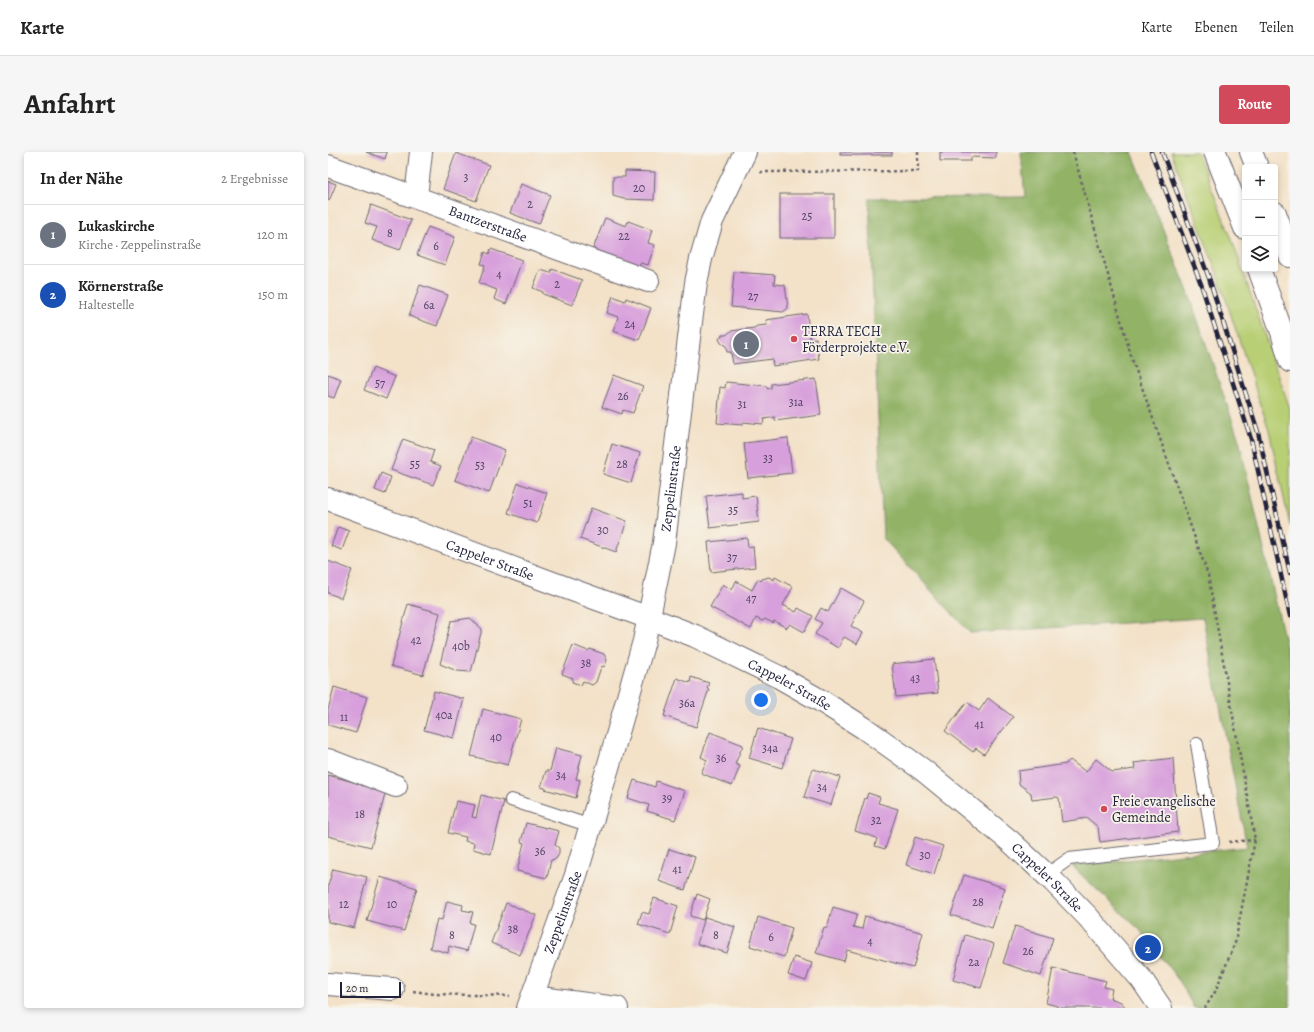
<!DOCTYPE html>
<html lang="de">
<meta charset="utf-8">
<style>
:root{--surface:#fff;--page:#f6f6f6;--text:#222;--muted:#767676;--line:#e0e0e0;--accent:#d1495b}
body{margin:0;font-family:Alegreya,serif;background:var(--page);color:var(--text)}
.controls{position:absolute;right:12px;top:12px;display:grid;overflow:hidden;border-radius:4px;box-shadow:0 2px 6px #0003}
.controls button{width:36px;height:36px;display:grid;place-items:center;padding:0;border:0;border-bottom:1px solid var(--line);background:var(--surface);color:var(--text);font:20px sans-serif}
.scale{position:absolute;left:12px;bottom:10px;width:61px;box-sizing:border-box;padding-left:4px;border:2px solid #22223b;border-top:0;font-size:11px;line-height:14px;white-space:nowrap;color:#22223b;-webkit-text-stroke:3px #f7f3e8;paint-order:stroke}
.you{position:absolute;left:433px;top:548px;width:14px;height:14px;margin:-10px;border:3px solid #fff;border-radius:50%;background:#1a73e8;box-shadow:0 0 0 6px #1a73e833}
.badge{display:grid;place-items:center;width:26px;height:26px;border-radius:50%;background:var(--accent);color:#fff;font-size:13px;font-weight:700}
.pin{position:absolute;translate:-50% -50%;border:2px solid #fff;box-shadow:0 1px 4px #0006}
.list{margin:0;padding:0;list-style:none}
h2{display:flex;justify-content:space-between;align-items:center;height:52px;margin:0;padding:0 16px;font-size:17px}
h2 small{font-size:13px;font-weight:400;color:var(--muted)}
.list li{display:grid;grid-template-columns:26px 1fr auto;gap:12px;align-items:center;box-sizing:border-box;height:60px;padding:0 16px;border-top:1px solid var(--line)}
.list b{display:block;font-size:15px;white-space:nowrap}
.list p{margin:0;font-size:13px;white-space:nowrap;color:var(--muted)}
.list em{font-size:13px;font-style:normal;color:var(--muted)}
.icon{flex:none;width:22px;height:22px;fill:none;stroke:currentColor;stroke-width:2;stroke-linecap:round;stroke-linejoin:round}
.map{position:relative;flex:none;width:962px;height:856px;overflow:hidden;border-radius:4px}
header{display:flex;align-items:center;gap:24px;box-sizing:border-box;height:56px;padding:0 20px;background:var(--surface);border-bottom:1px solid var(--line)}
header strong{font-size:19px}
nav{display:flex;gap:22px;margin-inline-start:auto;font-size:14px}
.intro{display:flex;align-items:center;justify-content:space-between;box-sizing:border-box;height:96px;padding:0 24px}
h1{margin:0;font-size:28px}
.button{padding:10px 18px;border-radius:4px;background:var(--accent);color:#fff;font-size:14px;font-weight:700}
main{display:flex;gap:24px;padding:0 24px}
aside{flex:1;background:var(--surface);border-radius:4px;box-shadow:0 2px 6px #0003}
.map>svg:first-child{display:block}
</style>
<header>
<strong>Karte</strong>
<nav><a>Karte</a><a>Ebenen</a><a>Teilen</a></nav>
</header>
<div class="intro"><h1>Anfahrt</h1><a class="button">Route</a></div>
<main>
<aside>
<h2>In der Nähe<small>2 Ergebnisse</small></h2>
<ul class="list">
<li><span class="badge" style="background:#6b7280">1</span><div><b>Lukaskirche</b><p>Kirche · Zeppelinstraße</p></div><em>120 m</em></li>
<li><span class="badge" style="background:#1a4fb4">2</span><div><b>Körnerstraße</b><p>Haltestelle</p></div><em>150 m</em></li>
</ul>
</aside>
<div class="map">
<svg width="962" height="856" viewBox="0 0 962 856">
<rect width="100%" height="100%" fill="#f7f3e8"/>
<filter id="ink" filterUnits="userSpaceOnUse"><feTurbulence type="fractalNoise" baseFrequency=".025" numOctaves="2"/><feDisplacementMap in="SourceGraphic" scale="8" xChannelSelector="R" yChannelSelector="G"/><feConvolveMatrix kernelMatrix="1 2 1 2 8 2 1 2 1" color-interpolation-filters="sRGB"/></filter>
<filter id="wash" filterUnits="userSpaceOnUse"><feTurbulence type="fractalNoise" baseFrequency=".012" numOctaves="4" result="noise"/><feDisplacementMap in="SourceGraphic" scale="16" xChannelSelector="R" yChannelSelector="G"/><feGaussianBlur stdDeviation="0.9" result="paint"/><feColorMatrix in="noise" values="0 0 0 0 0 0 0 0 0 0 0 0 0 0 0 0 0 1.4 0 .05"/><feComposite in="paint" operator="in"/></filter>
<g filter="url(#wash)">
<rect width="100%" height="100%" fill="#f3e1c8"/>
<!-- green -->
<polygon fill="#b8cf74" stroke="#6d7858" points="843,0 869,0 903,85 962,257 962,374 941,278 889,121"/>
<!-- forest -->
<polygon fill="#92b266" stroke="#5a6a50" points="693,0 804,0 859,137 911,288 962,512 962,856 866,856 852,830 812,778 744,714 919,695 875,466 642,481 555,386 541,46 697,45"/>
<g id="blocks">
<!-- building -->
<g fill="#d79fdb">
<polygon points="38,0 59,0 57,7"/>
<rect x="512" y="0" width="52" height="3"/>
<polygon points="612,0 668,0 668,6 643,5 643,9 612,9"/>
<polygon points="128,1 161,13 148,49 115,37"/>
<polygon points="297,19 327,20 326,48 296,47 285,44 285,25 297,25"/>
<polygon points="0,29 8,32 1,49 0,48"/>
<polygon points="193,32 222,43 211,72 182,61"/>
<rect x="452" y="42" width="54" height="44"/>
<polygon points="43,53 83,68 72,98 44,88 49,75 37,71"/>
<polygon points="277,66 298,74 300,69 324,78 320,91 327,93 320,113 312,111 311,114 265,97"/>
<polygon points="100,75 127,85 117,113 89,103"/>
<polygon points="163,97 194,108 178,152 166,147 169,138 151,131 157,113 153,112 157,100 161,102"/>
<polygon points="224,117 254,128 244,153 215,142 215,140 205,136 212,118 223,121"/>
<polygon points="406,120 447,123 446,132 457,133 460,156 459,157 455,160 403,155"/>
<polygon points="92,133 120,143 109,174 81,164"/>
<polygon points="285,144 297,149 298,146 323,156 311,188 285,179 290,165 279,161"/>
<polygon points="479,162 482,187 488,186 491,207 445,214 444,207 405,212 403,200 399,200 398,194 393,191 391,187 394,183 398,183 403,179 426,176 429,174 439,173 438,168"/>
<polygon points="45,216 67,225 58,247 36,238"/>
<polygon points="0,222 13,227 6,246 0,244"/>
<polygon points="286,223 315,234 305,261 295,258 294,262 274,255"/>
<polygon points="488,227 493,263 447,269 447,265 436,267 435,272 415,270 415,273 389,271 392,235 397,236 398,230 439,234 439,237 443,236 443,232"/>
<polygon points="143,285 177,298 161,341 127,328"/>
<polygon points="460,286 464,321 420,326 416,291"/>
<polygon points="75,287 106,298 102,310 113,314 105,333 63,318"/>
<polygon points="284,292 312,301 303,331 275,322"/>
<polygon points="53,321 63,325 57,342 47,338"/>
<polygon points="190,331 219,341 209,371 180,361"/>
<polygon points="414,340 414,346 428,344 431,370 382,376 378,344"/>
<polygon points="263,356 299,369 288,400 252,387"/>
<polygon points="10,375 21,379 14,398 3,394"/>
<polygon points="419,386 420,395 425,394 427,415 383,420 380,390"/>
<polygon points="0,409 24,418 13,446 0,441"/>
<polygon points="441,425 446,428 447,425 465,435 455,453 468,460 470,456 485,464 476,480 462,472 459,476 446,469 445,471 437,467 436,468 434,469 428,466 423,477 382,455 395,432 404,438 408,429 424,438 430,427 433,429 434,427"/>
<polygon points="513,436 536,449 523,474 535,481 529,492 516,485 510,496 487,482 494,471 487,467 493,456 500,460"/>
<polygon points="80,452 112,461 95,523 63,514"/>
<polygon points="142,466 154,477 143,520 129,519 112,512 123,469"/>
<polygon points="245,493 260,499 262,497 276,502 279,508 277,514 273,515 268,530 264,533 255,529 253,533 244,530 245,526 234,522"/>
<polygon points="606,507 610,541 568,545 564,512"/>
<polygon points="363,525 381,531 379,536 381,537 368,575 336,564 349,526 362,531"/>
<polygon points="6,535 39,545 28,581 0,573 0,558"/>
<polygon points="106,539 136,547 126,586 96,578"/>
<polygon points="660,546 685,565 656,602 648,596 645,600 617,579 639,550 651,559"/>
<polygon points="155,557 193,567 180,613 143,604"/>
<polygon points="430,576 463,587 454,616 421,606"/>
<polygon points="382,580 415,593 407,612 412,614 404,634 373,621 379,608 373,605"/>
<polygon points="228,596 254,603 248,627 252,628 248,646 217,637 217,636 213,635 218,619 222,619"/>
<polygon points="845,606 850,680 772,690 770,675 759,666 734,670 731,646 729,645 704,648 703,641 691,632 690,619 738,612 742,608 758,620 768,607 784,620 807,617 806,611"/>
<polygon points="485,617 512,625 503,653 476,645"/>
<polygon points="0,623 58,639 43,695 0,684"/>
<polygon points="306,628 327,635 328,629 357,639 347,668 319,659 321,653 300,646"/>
<polygon points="540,641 552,645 550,651 570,657 557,697 547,694 549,686 527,679 537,646 538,647"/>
<polygon points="153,643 176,649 163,702 145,697 146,691 137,689 138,685 120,681 128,649 147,653 144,665 148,666"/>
<polygon points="198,671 231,679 227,693 231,696 231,702 228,707 223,708 219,726 189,719 196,691 193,690"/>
<polygon points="587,685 615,694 606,722 578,713"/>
<polygon points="341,697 367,705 357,738 331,729"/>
<polygon points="5,717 39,725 26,776 0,770 0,734"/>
<polygon points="636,723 677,736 664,776 623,763"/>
<polygon points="52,725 89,736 76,779 39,769"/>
<polygon points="369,742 382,747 375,768 362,764"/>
<polygon points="326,746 350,754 342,782 310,772 314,760 321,762"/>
<polygon points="119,749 135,753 134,758 145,760 142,771 146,772 139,799 121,794 120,801 102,796 109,767 114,768"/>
<polygon points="178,751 208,763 192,803 163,791"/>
<polygon points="505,755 529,762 525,775 534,777 537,764 595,781 585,816 519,798 516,809 488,801 496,775 499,776"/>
<polygon points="377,765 407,775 399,801 369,792"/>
<polygon points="430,765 464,776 456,805 422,794"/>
<polygon points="687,774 725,786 713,824 675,811"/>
<polygon points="637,783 666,792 653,836 625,828"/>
<polygon points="466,805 484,811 478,829 460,823"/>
<polygon points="725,816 778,829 776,835 784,837 782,846 793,850 798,856 729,856 729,854 718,851"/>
</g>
</g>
</g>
<g filter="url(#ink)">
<use href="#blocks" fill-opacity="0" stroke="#6b656c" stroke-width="1"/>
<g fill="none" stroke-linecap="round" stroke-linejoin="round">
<!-- service casing -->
<g stroke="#6b656c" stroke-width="14">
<g id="service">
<polyline points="183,648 263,674"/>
<polyline points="718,723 741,707 885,691 869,592"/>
</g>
</g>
<!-- minor casing -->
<g stroke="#6b656c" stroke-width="24">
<g id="minor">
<path id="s1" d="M0 14 320 129"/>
<polyline points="88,45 93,0"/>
<polyline points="0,608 68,634"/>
<polyline points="0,832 65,837"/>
<polyline points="205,845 289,856"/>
</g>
</g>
<!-- secondary casing -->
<g stroke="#6b656c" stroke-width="24">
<g id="secondary">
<path id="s2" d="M0 347 225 431 321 466 367 484 451 525 495 550 536 576 595 618 683 690 725 729 760 765 814 828 833 856"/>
<path id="s3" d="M200 856 248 723 281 612 316 489 336 391 362 178 368 131 373 107 384 69 417 0"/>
</g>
</g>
<!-- trunk casing -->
<g stroke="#6b656c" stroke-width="24">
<g id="trunk">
<polyline points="887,0 917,76"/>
<polyline points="923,0 929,15"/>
<polyline points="947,61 962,104"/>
<polyline points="931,117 954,180 962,209"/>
</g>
</g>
<!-- path -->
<g stroke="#6b656c" stroke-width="2.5" stroke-dasharray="3 3" stroke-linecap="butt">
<polyline points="745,0 804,207 880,423 927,688 907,791 887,840 877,856"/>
<polyline points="432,20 590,19 590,0"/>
<polyline points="901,690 927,688"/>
<polyline points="85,839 106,842 182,844"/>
</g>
<!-- service -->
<use href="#service" stroke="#fff" stroke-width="12"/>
<!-- minor -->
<use href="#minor" stroke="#fff" stroke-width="22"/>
<!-- secondary -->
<use href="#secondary" stroke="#fff" stroke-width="22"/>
<!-- trunk -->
<use href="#trunk" stroke="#fff" stroke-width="22"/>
<!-- rail casing -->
<g stroke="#22223b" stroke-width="4.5">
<g id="rail">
<polyline points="823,0 873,132 923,287 962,464"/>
<polyline points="834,0 881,126 930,280 962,421"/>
</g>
</g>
<!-- rail -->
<use href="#rail" stroke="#f7f3e8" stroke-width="3" stroke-dasharray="9" stroke-linecap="butt"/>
</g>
</g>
<!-- markers -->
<g fill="#d1495b" stroke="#f7f3e8" stroke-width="1.5">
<circle cx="466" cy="187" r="4"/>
<circle cx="776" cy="657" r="4"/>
</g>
<g text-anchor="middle" stroke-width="3.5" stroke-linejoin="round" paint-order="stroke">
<!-- number labels -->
<g font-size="12" fill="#4f4163">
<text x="138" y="29">3</text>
<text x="311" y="40">20</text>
<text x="202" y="56">2</text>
<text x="479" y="68">25</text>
<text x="62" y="85">8</text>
<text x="296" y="88">22</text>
<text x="108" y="98">6</text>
<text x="171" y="126">4</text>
<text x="229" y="136">2</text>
<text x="425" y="148">27</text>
<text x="101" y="157">6a</text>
<text x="302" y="176">24</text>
<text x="52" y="235">57</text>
<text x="295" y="248">26</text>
<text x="468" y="254">31a</text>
<text x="414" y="256">31</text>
<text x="440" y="310">33</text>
<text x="87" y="316">55</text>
<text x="294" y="316">28</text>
<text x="152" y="317">53</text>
<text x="200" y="355">51</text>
<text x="405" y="362">35</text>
<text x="275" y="382">30</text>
<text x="404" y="409">37</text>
<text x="423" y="450">47</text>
<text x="88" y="492">42</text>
<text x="133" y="498">40b</text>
<text x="258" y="515">38</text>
<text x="587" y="530">43</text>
<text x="359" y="555">36a</text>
<text x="116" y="567">40a</text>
<text x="16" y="569">11</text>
<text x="651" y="576">41</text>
<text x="168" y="589">40</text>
<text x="442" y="600">34a</text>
<text x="393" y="610">36</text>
<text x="233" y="627">34</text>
<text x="494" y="639">34</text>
<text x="339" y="650">39</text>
<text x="32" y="666">18</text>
<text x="548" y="672">32</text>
<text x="212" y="703">36</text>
<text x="597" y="707">30</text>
<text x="349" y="721">41</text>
<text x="650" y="754">28</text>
<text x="16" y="756">12</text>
<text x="64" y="756">10</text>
<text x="185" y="781">38</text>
<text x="124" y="787">8</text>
<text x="388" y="787">8</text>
<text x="443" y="789">6</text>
<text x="542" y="793">4</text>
<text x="700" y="803">26</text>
<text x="646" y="814">2a</text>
</g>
<!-- street labels -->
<g font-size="14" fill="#22223b" stroke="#f7f3e8">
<text dy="5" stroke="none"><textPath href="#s1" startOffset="170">Bantzerstraße</textPath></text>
<text dy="5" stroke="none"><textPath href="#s3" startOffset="540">Zeppelinstraße</textPath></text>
<text dy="5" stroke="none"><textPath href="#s2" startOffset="173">Cappeler Straße</textPath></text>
<text dy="5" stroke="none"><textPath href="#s2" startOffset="498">Cappeler Straße</textPath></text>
<text dy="5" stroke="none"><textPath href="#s2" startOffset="821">Cappeler Straße</textPath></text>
<text dy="5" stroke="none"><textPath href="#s3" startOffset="102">Zeppelinstraße</textPath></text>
</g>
<!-- poi labels -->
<g font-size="14" fill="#22223b" stroke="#f7f3e8" text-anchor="start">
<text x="474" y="184">TERRA TECH<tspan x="474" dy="16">Förderprojekte e.V.</tspan></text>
<text x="784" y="654">Freie evangelische<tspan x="784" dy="16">Gemeinde</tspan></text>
</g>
</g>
</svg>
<div class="controls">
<button>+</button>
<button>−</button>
<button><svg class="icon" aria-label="layers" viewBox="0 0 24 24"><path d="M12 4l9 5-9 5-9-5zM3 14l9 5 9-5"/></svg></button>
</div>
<div class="scale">20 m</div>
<div class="you"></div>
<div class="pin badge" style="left:418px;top:192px;background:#6b7280">1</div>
<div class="pin badge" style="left:820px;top:796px;background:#1a4fb4">2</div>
</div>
</main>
